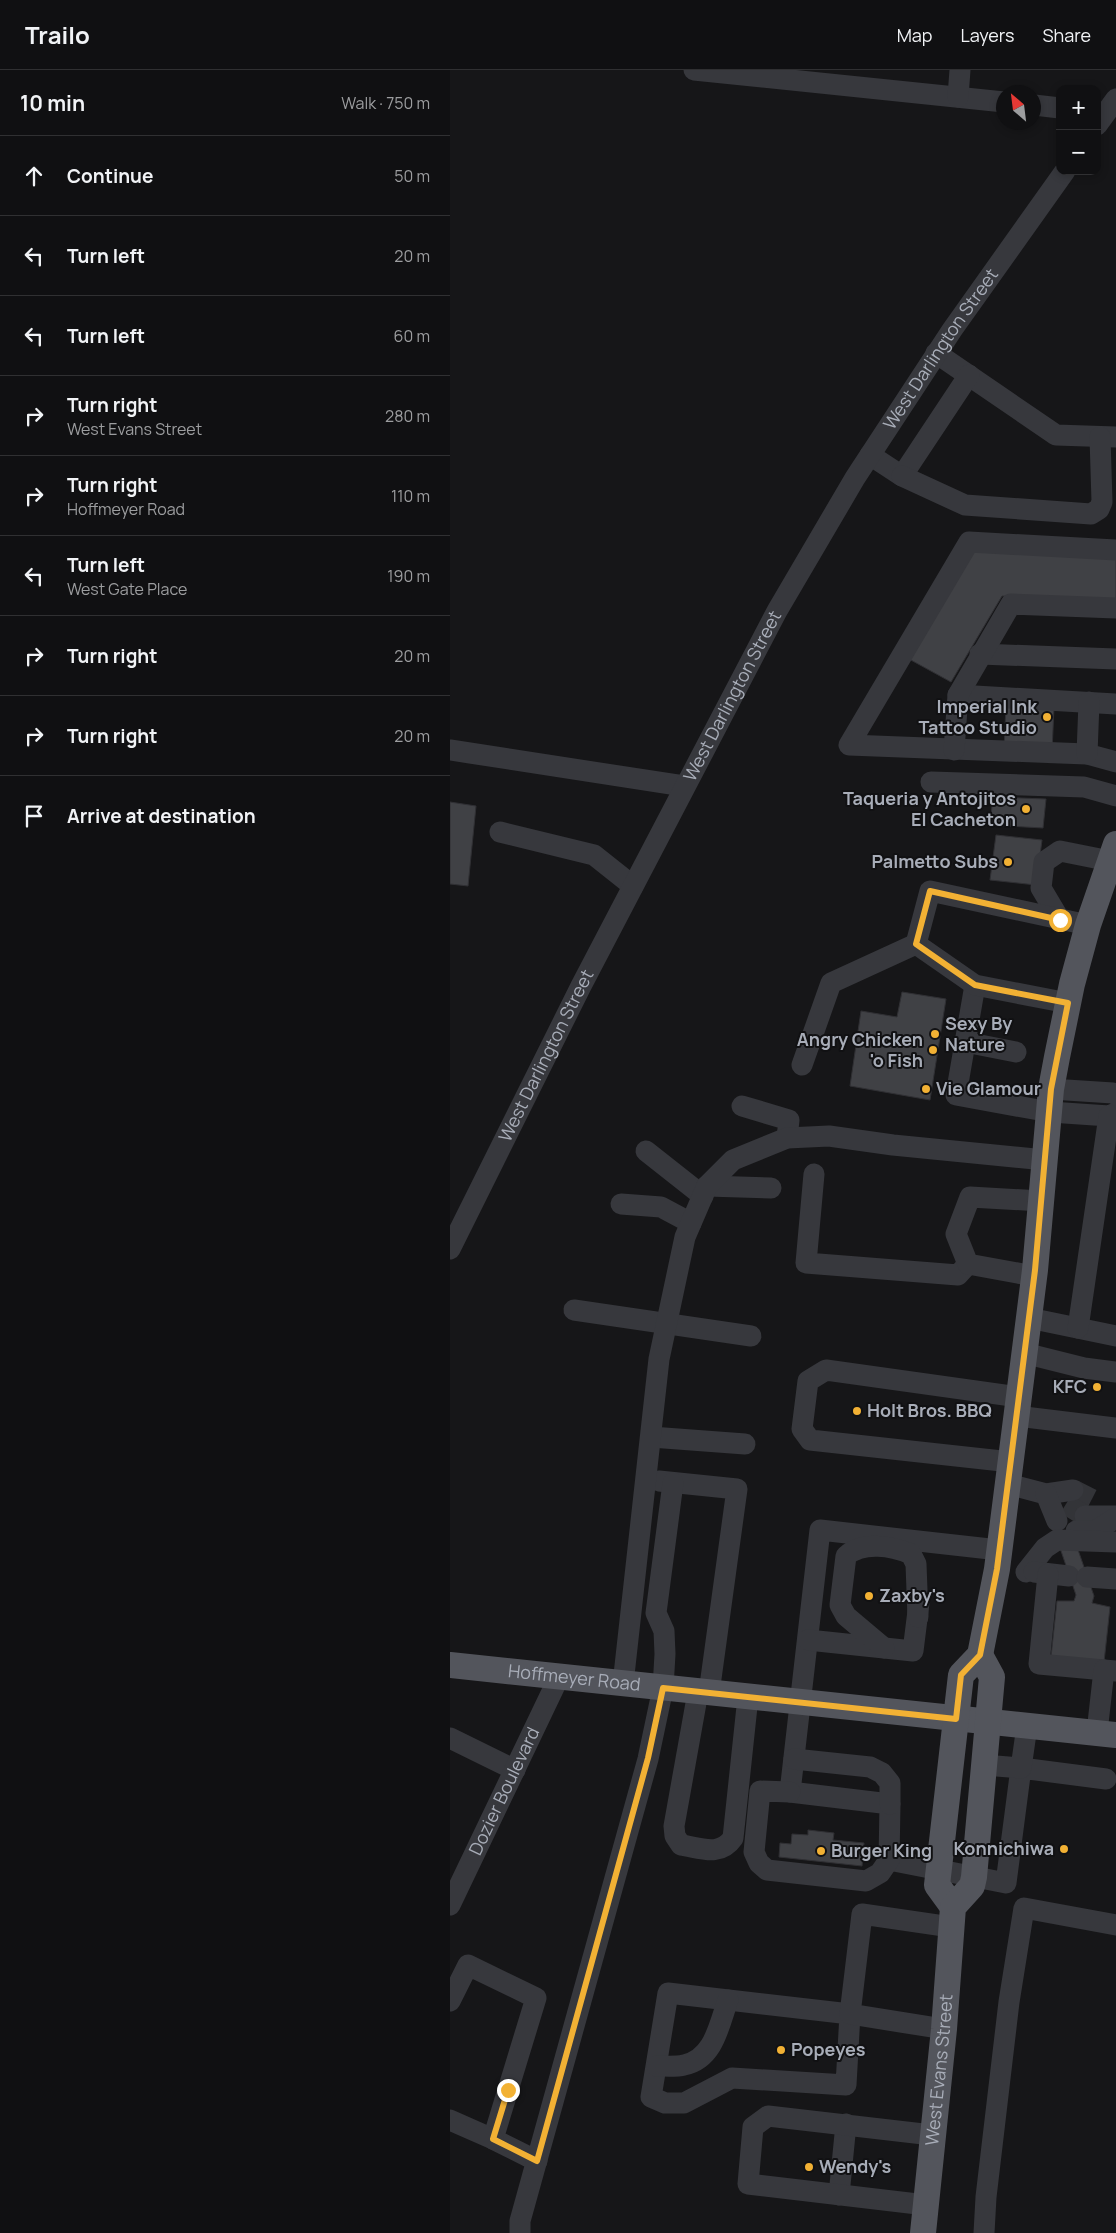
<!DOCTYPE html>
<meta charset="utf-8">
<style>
:root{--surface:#101012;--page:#19191b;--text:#f1f3f6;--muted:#9c9d9f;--line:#303032}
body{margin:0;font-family:Manrope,sans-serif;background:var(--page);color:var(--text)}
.controls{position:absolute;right:15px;top:15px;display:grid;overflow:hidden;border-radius:10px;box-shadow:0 2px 8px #0003}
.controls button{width:45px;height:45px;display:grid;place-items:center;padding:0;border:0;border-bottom:1px solid var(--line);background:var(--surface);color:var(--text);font:25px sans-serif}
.compass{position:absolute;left:546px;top:15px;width:45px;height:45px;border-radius:50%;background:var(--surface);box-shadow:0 2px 8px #0003;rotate:332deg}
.stop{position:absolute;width:15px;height:15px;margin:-11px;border:4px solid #f2b134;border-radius:50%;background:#fff}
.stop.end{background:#f2b134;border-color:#fff;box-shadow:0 1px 5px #0008}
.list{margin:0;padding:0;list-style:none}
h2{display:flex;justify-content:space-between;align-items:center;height:65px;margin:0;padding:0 20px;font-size:21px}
h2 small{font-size:16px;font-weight:400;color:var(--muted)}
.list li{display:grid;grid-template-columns:32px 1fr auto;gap:15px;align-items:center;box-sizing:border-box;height:80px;padding:0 20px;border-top:1px solid var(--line)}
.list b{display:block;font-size:19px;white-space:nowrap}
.list p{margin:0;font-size:16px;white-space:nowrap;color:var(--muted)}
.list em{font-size:16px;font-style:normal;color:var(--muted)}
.icon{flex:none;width:28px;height:28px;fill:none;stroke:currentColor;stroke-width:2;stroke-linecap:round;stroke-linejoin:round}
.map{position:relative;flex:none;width:666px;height:2163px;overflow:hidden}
header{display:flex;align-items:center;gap:30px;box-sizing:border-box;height:70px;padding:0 25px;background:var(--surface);border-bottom:1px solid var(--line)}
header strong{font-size:24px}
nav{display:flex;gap:28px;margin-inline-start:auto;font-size:18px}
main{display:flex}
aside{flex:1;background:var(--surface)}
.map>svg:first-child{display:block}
</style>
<header>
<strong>Trailo</strong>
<nav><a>Map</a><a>Layers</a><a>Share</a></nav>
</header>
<main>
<aside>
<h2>10 min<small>Walk · 750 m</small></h2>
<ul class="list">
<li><svg class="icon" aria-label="ahead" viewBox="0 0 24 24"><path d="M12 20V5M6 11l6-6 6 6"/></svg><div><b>Continue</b></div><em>50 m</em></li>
<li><svg class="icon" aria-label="left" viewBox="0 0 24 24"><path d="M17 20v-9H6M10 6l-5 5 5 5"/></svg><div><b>Turn left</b></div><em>20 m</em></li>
<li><svg class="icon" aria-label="left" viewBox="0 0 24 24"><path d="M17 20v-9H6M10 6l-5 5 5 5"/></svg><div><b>Turn left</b></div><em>60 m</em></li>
<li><svg class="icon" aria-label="right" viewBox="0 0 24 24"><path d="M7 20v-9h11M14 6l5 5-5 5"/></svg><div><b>Turn right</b><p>West Evans Street</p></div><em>280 m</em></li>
<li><svg class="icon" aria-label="right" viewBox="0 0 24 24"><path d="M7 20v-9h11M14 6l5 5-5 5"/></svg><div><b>Turn right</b><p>Hoffmeyer Road</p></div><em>110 m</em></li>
<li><svg class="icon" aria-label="left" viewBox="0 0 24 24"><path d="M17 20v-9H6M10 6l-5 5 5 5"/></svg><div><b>Turn left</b><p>West Gate Place</p></div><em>190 m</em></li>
<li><svg class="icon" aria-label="right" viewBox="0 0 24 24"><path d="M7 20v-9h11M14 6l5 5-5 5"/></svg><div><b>Turn right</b></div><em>20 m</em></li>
<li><svg class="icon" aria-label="right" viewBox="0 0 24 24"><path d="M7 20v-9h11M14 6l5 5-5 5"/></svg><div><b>Turn right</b></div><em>20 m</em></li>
<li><svg class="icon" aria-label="arrive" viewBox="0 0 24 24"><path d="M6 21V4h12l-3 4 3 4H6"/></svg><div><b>Arrive at destination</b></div></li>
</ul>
</aside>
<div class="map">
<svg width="666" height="2163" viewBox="0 0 666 2163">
<rect width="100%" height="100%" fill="#161618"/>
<!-- building -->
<g fill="#404145" stroke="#303034">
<polygon points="525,479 666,488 666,531 552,526 501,612 459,589"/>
<polygon points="556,635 604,637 602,682 554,679"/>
<polygon points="543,727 596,729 593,758 540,755"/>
<polygon points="0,732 26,736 18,816 0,814"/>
<polygon points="546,765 592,770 586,815 540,810"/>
<polygon points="452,922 496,929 480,1030 400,1016 411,941 447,947"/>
<polygon points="608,1472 626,1474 644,1526 642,1533 660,1537 654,1592 601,1587 607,1531 624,1531 626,1525"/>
<polygon points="358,1760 384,1763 383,1770 414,1773 412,1796 329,1787 330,1773 341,1774 342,1764 358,1765"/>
</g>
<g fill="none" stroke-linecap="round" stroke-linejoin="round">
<!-- minor-tunnel -->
<g stroke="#333438" stroke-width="21" stroke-dasharray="21 11" stroke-linecap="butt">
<polyline points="623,1420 643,1430"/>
<polyline points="616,1434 635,1446"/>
</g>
<!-- minor -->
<g stroke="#37383d" stroke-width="21">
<polyline points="244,0 554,32"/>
<polyline points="508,27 510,0"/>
<polyline points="584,35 610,38"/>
<polyline points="647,55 666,29"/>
<polyline points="486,283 606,365 666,367"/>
<polyline points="420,385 452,406 519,305"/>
<polyline points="452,406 515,435 641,444 649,439 652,432 650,367"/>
<polyline points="666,480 519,472 399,675 637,684 666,692"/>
<polyline points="530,584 666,589"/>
<polyline points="508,625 666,634"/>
<polyline points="0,680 234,716"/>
<polyline points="504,680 508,625 561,534 666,538"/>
<polyline points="637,684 639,632"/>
<polyline points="481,712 634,717 666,726"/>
<polyline points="50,762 144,785 183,816"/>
<polyline points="610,850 591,818 594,792 610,781 660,791"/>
<polyline points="525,915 506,1025 600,1042 659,1046 666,1043"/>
<polyline points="618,933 525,915 466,874 480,821 638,855"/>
<polyline points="515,972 566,982"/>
<polyline points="352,995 381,913 466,874"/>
<polyline points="601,1019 663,1023 666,1025"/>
<polyline points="292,1036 339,1050 337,1068"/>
<polyline points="196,1081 253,1126"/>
<polyline points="364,1104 356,1193 508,1205 518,1194"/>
<polyline points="257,1116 321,1118"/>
<polyline points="171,1134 211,1137 241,1153"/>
<path id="s1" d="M0 1179 131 916 327 541 405 408 502 260 615 101"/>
<polyline points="584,1206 518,1194 506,1164 520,1127 591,1131"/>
<polyline points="124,1240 301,1266"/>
<polyline points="579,1248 666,1266"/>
<polyline points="628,1258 659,1046"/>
<polyline points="574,1283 634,1298 666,1302"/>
<polyline points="566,1346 666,1358"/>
<polyline points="201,1367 295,1374"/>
<polyline points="561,1392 360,1370 352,1359 358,1311 376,1300 569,1327"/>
<polyline points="209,1411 287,1419 259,1623"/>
<polyline points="558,1414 596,1424 623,1420"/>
<polyline points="596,1424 607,1451"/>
<polyline points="635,1446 666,1446"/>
<polyline points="626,1461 645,1461 666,1448"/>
<polyline points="549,1480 370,1460 340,1722 440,1734 439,1790 556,1813 571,1698 656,1709"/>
<polyline points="576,1502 595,1478 607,1470 666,1472"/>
<polyline points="584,1502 619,1506"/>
<polyline points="598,1504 589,1594 666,1601"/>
<polyline points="637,1507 666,1509"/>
<polyline points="358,1570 463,1581 469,1533"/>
<path d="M434 1578 396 1546 390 1535 396 1486C413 1471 442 1476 461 1484L466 1494 468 1547"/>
<polyline points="173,1614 209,1289 235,1167 257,1116 283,1090 337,1068 379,1066 443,1075 595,1090"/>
<path d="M248 1622 224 1756 225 1766 231 1775C251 1778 270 1787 283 1768L298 1627"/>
<polyline points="647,1662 654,1600"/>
<polyline points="0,1668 65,1700"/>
<polyline points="344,1689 420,1697 432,1703 440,1713 440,1734"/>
<polyline points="534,1695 571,1698 577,1656"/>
<polyline points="340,1722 310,1721 304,1782 309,1793 317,1800 416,1811 430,1803 439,1790"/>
<path id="s2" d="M0 1835 109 1607"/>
<polygon points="218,1923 400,1944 396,2015 282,2008 234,2033 215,2033 201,2027"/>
<polyline points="0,1931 18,1895 86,1928 43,2069 87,2091"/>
<polyline points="494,1959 400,1944 412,1844 501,1857"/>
<path d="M207 1996C215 1996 226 1997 234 1995 264 1989 269 1955 278 1930"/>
<polyline points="0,2050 43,2069"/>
<polyline points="389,2125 396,2054"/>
<polyline points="476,2135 298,2114 303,2057 318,2046 482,2065"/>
<polyline points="70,2163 70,2151 198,1689 213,1618 215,1584 214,1561 206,1543 223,1413"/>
<polyline points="534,2163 536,2127 559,1932 574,1838 666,1855"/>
</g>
<!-- major -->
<g stroke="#53555c" stroke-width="26">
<path id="s3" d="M0 1595 666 1665"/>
<polyline points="503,1837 487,1815 511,1605 530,1585 547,1499 585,1200 601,1019 607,987 622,914 638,855 666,774"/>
<path id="s4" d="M473 2163 494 1959 503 1837 522 1816 524 1807 542 1607 530 1585"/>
</g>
</g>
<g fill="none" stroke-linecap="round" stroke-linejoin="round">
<!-- route -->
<polyline stroke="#f2b134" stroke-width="6" points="58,2020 43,2069 87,2091 198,1688 213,1618 506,1649 511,1605 530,1585 547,1499 585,1200 601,1019 618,933 525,915 466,874 480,821 610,850"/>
</g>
<!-- markers -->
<g fill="#f2b134" stroke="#111113" stroke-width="2">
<circle cx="597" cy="647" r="5"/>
<circle cx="576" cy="739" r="5"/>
<circle cx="558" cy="792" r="5"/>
<circle cx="485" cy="964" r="5"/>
<circle cx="483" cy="980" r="5"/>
<circle cx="476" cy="1019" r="5"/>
<circle cx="647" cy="1317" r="5"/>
<circle cx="407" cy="1341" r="5"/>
<circle cx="419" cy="1526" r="5"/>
<circle cx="614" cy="1779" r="5"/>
<circle cx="371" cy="1781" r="5"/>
<circle cx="331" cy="1980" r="5"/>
<circle cx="359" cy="2097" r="5"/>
</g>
<g text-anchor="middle" stroke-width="4" stroke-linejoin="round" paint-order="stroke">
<!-- street labels -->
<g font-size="18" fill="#a8adb8" stroke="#111113">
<text dy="6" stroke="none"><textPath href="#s1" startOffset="1026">West Darlington Street</textPath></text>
<text dy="6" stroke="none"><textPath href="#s1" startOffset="621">West Darlington Street</textPath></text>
<text dy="6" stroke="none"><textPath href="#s1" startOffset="216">West Darlington Street</textPath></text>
<text dy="6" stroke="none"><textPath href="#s3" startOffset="125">Hoffmeyer Road</textPath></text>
<text dy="6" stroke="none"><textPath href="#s2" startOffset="126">Dozier Boulevard</textPath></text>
<text dy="6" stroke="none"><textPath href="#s4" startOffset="164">West Evans Street</textPath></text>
</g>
<!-- poi labels -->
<g font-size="18" font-weight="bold" fill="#a8adb8" stroke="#111113" text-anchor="start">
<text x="587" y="643" text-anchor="end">Imperial Ink<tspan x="587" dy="21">Tattoo Studio</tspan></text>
<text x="566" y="735" text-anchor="end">Taqueria y Antojitos<tspan x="566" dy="21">El Cacheton</tspan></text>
<text x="548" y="798" text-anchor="end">Palmetto Subs</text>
<text x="495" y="960">Sexy By<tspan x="495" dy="21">Nature</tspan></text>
<text x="473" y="976" text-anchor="end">Angry Chicken<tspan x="473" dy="21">'o Fish</tspan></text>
<text x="486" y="1025">Vie Glamour</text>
<text x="637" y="1323" text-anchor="end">KFC</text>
<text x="417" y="1347">Holt Bros. BBQ</text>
<text x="429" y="1532">Zaxby's</text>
<text x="604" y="1785" text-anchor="end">Konnichiwa</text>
<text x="381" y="1787">Burger King</text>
<text x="341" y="1986">Popeyes</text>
<text x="369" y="2103">Wendy's</text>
</g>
</g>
</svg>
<div class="controls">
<button>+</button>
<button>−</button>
</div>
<svg class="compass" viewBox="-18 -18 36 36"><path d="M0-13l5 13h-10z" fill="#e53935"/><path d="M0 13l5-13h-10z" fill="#9c9d9f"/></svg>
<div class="stop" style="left:610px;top:850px"></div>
<div class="stop end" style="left:58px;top:2020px"></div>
</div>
</main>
